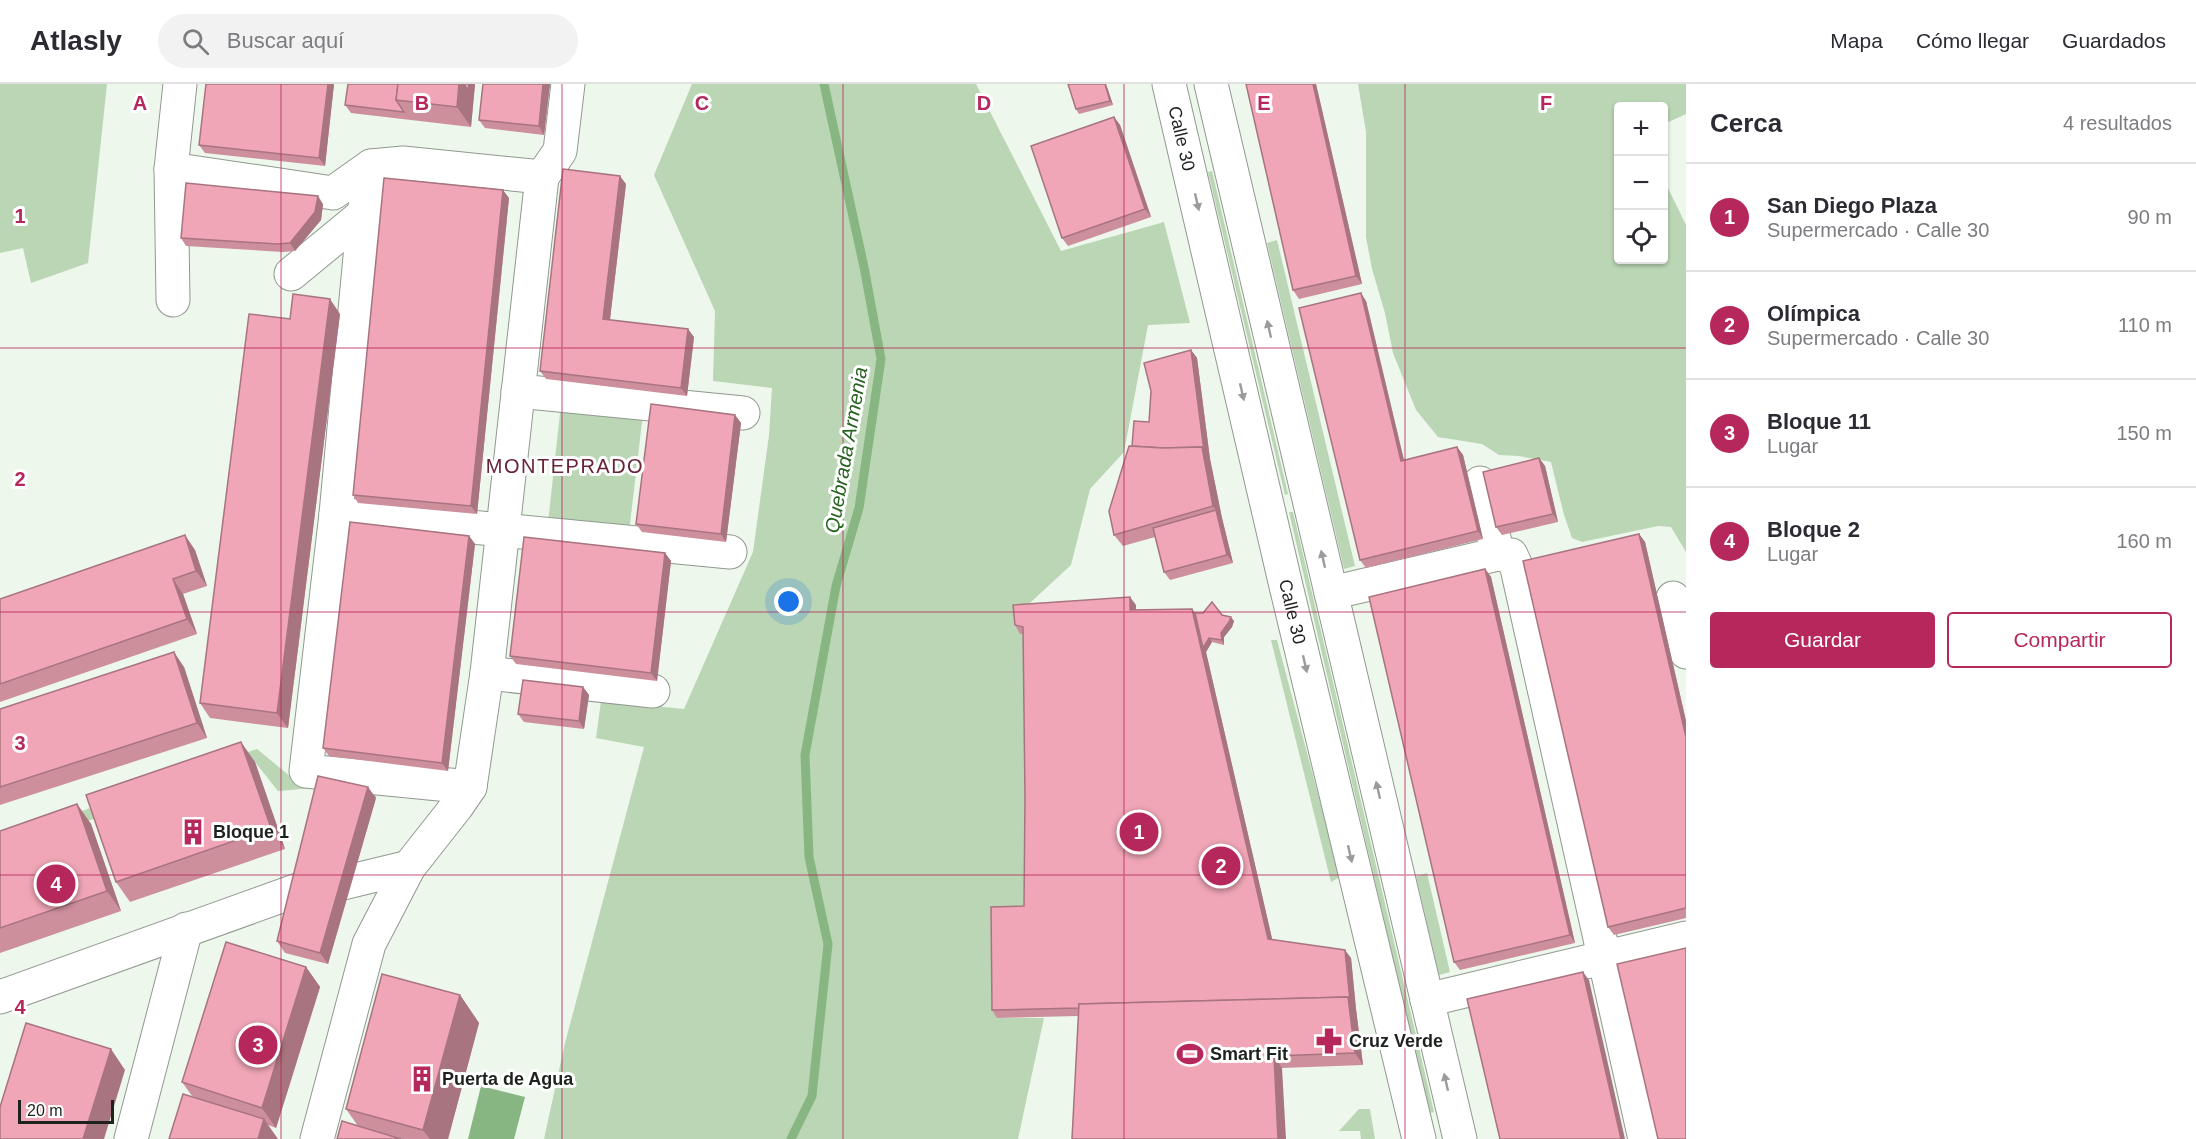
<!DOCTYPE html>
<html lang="es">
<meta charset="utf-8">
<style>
:root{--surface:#fff;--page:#f2f2f3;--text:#2b2b33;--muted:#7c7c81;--line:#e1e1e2;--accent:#b6285b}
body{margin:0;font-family:Helvetica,sans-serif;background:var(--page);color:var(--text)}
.controls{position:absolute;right:18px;top:18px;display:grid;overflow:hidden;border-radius:6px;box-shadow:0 2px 4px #0004}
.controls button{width:54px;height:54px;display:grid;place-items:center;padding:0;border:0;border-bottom:2px solid var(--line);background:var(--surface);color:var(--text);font:30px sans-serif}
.scale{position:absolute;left:18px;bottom:15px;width:96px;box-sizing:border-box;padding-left:6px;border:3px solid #1e221e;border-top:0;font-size:16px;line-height:21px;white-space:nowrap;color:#1e221e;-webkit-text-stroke:4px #fff;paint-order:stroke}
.you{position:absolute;left:789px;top:518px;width:21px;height:21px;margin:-15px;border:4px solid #fff;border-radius:50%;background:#1a73e8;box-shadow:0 0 0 9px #1a73e833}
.badge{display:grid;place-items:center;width:39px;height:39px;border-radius:50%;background:var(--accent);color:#fff;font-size:20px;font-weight:700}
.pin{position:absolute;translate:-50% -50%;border:3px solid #fff;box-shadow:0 2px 6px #0006}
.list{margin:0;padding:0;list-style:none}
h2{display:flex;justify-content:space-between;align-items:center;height:78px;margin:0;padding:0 24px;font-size:26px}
h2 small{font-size:20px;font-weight:400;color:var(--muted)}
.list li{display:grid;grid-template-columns:39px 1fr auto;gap:18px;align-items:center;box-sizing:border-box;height:108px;padding:0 24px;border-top:2px solid var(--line)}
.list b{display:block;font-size:22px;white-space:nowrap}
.list p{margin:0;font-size:20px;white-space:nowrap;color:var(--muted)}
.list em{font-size:20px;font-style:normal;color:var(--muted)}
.actions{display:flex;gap:12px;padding:18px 24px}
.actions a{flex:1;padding:14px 0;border:2px solid var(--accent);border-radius:6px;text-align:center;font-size:21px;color:var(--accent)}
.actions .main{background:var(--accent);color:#fff}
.icon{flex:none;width:33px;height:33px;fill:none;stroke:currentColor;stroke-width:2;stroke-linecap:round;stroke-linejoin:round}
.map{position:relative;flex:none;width:1686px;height:1055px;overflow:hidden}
header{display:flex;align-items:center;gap:36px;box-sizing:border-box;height:84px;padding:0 30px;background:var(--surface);border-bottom:2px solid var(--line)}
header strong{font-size:28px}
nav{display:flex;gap:33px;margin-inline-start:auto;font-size:21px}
.search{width:420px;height:54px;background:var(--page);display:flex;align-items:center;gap:15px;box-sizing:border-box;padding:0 21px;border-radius:33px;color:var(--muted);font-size:22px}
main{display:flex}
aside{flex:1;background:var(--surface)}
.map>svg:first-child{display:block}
</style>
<header>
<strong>Atlasly</strong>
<div class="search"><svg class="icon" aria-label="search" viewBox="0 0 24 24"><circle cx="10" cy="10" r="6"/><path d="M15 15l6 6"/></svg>Buscar aquí</div>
<nav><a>Mapa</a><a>Cómo llegar</a><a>Guardados</a></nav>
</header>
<main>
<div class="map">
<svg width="1686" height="1055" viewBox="0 0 1686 1055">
<rect width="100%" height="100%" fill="#edf7eb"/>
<!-- green -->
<g fill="#bad6b5">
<polygon points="0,0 107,0 88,179 31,199 23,164 0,169"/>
<polygon points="692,0 976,0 1061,167 1164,138 1190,239 1148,241 1124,368 1090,405 1071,481 1019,529 1029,551 1030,830 998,934 1044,934 1018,1055 544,1055 565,959 644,663 596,654 601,617 684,625 753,468 769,351 772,304 713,297 715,227 654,91"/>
<polygon points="1358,0 1686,0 1686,30 1664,40 1664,22 1618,22 1618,176 1664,176 1664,96 1686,141 1686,468 1671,443 1658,442 1582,458 1572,454 1564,431 1551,378 1519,372 1499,371 1482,360 1438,353 1416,326 1393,269 1385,229 1372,185 1366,153 1366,48"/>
<polygon points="1212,87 1288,410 1285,411 1208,88"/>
<polygon points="1277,156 1355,482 1344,485 1267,159"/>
<polygon points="561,320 643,330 629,448 548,439"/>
<polygon points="1289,428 1293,428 1434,1028 1429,1029"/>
<polygon points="1271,556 1277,556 1340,793 1331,798"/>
<polygon points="257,665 291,693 377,704 376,714 326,703 278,707 255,678 0,768 0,756"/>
<polygon points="1427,789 1450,888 1439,891 1416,792"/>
<polygon points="1359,1025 1370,1025 1375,1055 1361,1055 1360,1047 1339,1047"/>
</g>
<!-- water -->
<polygon fill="#88b682" points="481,1002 525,1013 514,1055 468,1055"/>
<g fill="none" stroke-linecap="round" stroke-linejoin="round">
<!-- stream -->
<polyline stroke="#88b682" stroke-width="9" points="791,1055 812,1012 828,860 809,773 805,671 836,502 859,424 881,275 864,183 824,0"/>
<!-- minor casing -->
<g stroke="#90998f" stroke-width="35">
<g id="minor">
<polyline points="371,82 364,130 336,430 306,687 470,703"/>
<polyline points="171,85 333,109 371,82 403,79 542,93"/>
<polyline points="291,190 364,130"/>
<polyline points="173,216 171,85 180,0"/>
<polyline points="518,307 743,329"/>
<polyline points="1480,399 1498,470"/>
<polyline points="336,430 730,468"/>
<polyline points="1331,509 1498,470 1511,471 1517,484 1645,1055"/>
<polyline points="1673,514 1686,568"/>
<polyline points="487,589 653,607"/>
<polyline points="0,913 309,802 343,799 409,783"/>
<polyline points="1427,916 1686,854"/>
<polyline points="131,1055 186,845"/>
<polyline points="317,1055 369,860 409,783 457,722 470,703 487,589 542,93 560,67 568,0"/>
</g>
</g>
<!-- major casing -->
<g stroke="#90998f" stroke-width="35">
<g id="major">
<path id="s1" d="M1169 0 1286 502 1419 1055"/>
<polyline points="1211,0 1460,1055"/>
</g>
</g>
<!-- minor -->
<use href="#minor" stroke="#fff" stroke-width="33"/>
<!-- major -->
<use href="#major" stroke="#fff" stroke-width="33"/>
</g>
<!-- wall -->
<g fill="#ce8f9d">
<polygon points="334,0 325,82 205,69 199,61"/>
<polygon points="348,0 475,0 471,43 351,29 345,21"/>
<polygon points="483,0 550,0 544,51 485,44 479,36"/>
<polygon points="1068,0 1106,0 1113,21 1079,30 1076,25"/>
<polygon points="1246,0 1316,0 1362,200 1299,215 1293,206"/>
<polygon points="1114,33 1120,41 1151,133 1068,162 1062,154"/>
<polygon points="626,100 610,236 694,253 687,312 546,295 540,287"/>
<polygon points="509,114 477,430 358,419 353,411"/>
<polygon points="323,120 321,136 295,167 283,168 186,162 181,154"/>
<polygon points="1366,217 1404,376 1457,363 1463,371 1483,455 1366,484 1360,476"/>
<polygon points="340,230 288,644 210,634 200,619 290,235"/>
<polygon points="1191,266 1197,274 1210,375 1222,434 1233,479 1170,496 1164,488 1155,453 1123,462 1114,451 1132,362 1149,338"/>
<polygon points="735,331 741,339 726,458 642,448 636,440"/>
<polygon points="1539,374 1545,382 1558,438 1502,451 1496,443"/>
<polygon points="1639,450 1645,458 1686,637 1686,834 1614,851 1608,843"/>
<polygon points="469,452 475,460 448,687 329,672 323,664"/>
<polygon points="195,466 207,502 183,510 197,550 0,618 0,515"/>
<polygon points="665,469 671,477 657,597 516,580 510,572"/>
<polygon points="1485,485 1491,493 1575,859 1460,886 1454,878"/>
<polygon points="1136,521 1136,526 1192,525 1195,529 1222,531 1234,537 1232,543 1224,553 1224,561 1212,558 1206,568 1272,855 1351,874 1356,925 1363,981 1282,984 1078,932 997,934 992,926 1024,822 1025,713 1023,550 1020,550 1015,541"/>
<polygon points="184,583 207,654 0,721 0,625"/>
<polygon points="583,603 589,611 584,645 524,638 518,630"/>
<polygon points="255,678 285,765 130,818 116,798"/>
<polygon points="376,714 328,880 285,869 277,857"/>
<polygon points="77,720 91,740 121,827 0,869 0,747"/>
<polygon points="306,883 320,903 276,1044 192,1012 182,998"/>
<polygon points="460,911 479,939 448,1055 337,1055 358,1042 346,1025"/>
</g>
<!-- shaded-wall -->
<g fill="#a8747f">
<polygon points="328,0 334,0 325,82 319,74"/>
<polygon points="459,0 475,0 471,43 457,23"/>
<polygon points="543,0 550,0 544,51 539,42"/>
<polygon points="1105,0 1106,0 1113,21 1110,17"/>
<polygon points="1313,0 1316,0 1362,200 1356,192"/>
<polygon points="1114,33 1120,41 1151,133 1145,125"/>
<polygon points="620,92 626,100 609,243 603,235"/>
<polygon points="503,106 509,114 477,430 471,422"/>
<polygon points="318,112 323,120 321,136 295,167 290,159"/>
<polygon points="1361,209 1366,217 1406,385 1401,377"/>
<polygon points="330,215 340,230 288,644 277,629"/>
<polygon points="688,245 694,253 687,312 681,304"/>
<polygon points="1191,266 1197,274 1210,375 1222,434 1233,479 1227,471 1216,426 1213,422 1202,363"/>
<polygon points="735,331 741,339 726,458 721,450"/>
<polygon points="1457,363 1463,371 1483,455 1478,447"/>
<polygon points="1539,374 1545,382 1558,438 1553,430"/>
<polygon points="1639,450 1645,458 1686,637 1686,653"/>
<polygon points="185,451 195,466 207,502 196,487"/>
<polygon points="469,452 475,460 448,687 442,679"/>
<polygon points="665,469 671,477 657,597 651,589"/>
<polygon points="1485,485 1491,493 1575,859 1570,851"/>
<polygon points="173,495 183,510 197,550 187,535"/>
<polygon points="1130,513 1136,521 1136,534 1130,526"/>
<polygon points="1192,525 1212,558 1206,568 1274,863 1268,855"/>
<polygon points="1231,533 1234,537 1232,543 1224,553 1224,561 1222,556 1221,549"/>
<polygon points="174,568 184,583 207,654 197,639"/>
<polygon points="583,603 589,611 584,645 579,637"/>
<polygon points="241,658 255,678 285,765 271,744"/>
<polygon points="368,703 376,714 328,880 320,869"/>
<polygon points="77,720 91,740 121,827 107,807"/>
<polygon points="1345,866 1351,874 1356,925 1363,981 1355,969 1348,913"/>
<polygon points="306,883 320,903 276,1044 262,1024"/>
<polygon points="1583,888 1589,896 1625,1055 1621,1055"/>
<polygon points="460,911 479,939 448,1055 430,1055 423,1046"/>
<polygon points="111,965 125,986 104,1055 83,1055"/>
<polygon points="1274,972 1282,984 1286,1055 1278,1055"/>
<polygon points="264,1035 278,1055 258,1055"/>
</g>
<!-- building -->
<g fill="#f0a6b6" stroke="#a8747f" stroke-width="1.5">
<polygon points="206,0 328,0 319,74 199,61"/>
<polygon points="348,0 398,0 396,16 404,28 345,21"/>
<polygon points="398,0 459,0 457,23 396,16"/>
<polygon points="464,0 469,0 468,6"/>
<polygon points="483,0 543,0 539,42 479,36"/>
<polygon points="1068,0 1105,0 1110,17 1076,25"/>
<polygon points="1246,0 1313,0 1356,192 1293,206"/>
<polygon points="1114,33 1145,125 1062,154 1031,62"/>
<polygon points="563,85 620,92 603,235 688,245 681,304 540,287"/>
<polygon points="384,94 503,106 471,422 353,411"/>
<polygon points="186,99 318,112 315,128 290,159 277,160 181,154"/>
<polygon points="1361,209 1401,377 1457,363 1478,447 1360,476 1299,224"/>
<polygon points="293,210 330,215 277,629 200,619 249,230 290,235"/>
<polygon points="1191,266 1204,367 1202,363 1163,364 1132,362 1134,337 1149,338 1151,307 1144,279"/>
<polygon points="651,320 735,331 721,450 636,440"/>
<polygon points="1129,362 1163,364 1202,363 1213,422 1114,451 1109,427"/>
<polygon points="1539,374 1553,430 1496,443 1483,388"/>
<polygon points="1216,426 1227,471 1164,488 1153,444"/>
<polygon points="350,438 469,452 442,679 323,664"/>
<polygon points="1639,450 1686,653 1686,824 1608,843 1523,477"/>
<polygon points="185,451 196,487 173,495 187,535 0,600 0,515"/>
<polygon points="524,453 665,469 651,589 510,572"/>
<polygon points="1485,485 1570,851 1454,878 1369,513"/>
<polygon points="1130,513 1130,526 1192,525 1268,855 1345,866 1350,917 1348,913 1079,920 1079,924 992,926 991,823 1024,822 1025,713 1023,543 1015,541 1013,521"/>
<polygon points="1212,518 1222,531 1231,533 1229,538 1221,549 1222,556 1209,554 1203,564 1195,529 1203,529"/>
<polygon points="174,568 197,639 0,703 0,625"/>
<polygon points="523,596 583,603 579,637 518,630"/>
<polygon points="241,658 271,744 116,798 86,711"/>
<polygon points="318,692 368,703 320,869 277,857"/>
<polygon points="77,720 107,807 0,844 0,747"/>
<polygon points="226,858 306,883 262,1024 182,998"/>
<polygon points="1686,864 1686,1055 1658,1055 1617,880"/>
<polygon points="1583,888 1621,1055 1500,1055 1467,915"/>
<polygon points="382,890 460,911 423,1046 346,1025"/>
<polygon points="1348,913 1355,969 1274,972 1278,1055 1072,1055 1079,920"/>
<polygon points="26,939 111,965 83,1055 0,1055 0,1023"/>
<polygon points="183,1010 264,1035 258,1055 169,1055"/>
<polygon points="342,1037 401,1055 337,1055"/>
</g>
<!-- one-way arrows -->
<defs><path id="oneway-solid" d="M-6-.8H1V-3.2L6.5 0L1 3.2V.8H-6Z" transform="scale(1.5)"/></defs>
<g fill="#9a9c9a">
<use href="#oneway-solid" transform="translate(1197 118) rotate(77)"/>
<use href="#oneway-solid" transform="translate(1269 245) rotate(-103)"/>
<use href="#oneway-solid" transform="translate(1242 308) rotate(77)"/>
<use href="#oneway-solid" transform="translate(1323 475) rotate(-103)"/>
<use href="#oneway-solid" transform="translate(1305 580) rotate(77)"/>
<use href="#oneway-solid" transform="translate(1378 706) rotate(-103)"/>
<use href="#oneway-solid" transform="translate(1350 770) rotate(77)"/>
<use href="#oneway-solid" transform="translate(1446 998) rotate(-103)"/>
</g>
<!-- grid -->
<path fill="none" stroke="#b6285b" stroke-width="1.5" stroke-opacity="0.55" d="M281 0V1055M562 0V1055M843 0V1055M1124 0V1055M1405 0V1055M0 264H1686M0 528H1686M0 791H1686"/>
<!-- icons -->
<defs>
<g id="building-bare" transform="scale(2.07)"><path d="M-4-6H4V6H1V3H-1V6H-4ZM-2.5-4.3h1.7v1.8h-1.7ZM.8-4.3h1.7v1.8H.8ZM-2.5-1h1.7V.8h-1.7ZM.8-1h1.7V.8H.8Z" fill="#b6285b" stroke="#fff" stroke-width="2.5" paint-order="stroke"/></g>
<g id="pharmacy-bare" transform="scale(2.07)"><path d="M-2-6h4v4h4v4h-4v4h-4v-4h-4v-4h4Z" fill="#b6285b" stroke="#fff" stroke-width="2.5" paint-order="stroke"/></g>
<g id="stadium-bare" transform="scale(2.07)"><path d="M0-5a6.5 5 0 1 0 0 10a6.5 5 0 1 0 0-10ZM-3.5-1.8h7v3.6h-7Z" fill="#b6285b" stroke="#fff" stroke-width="2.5" paint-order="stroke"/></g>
</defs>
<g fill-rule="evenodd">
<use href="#building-bare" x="193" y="748"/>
<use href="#pharmacy-bare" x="1329" y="957"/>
<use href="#stadium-bare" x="1190" y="970"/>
<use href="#building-bare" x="422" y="995"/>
</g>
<g text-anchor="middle" stroke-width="6" stroke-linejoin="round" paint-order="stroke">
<!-- street labels -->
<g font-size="18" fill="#1e221e" stroke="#fff">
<text dy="6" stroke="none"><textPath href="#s1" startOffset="56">Calle 30</textPath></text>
<text dy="6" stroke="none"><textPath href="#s1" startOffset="542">Calle 30</textPath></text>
</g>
<!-- poi labels -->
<g font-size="18" font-weight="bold" fill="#1e221e" stroke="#fff" text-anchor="start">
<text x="213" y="754">Bloque 1</text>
<text x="1349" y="963">Cruz Verde</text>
<text x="1210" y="976">Smart Fit</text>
<text x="442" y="1001">Puerta de Agua</text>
</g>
<!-- water labels -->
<g font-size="20" font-style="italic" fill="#24611c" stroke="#fff">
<text transform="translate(846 366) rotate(-80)" y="7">Quebrada Armenia</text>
</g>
<!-- neighbourhood labels -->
<g font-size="20" letter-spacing="1.5" fill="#682337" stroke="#fff">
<text x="565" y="389">MONTEPRADO</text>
</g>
</g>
<g font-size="20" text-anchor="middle" font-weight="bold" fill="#b6285b" stroke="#fff" stroke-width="6" stroke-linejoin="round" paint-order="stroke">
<text x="140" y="26">A</text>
<text x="422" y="26">B</text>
<text x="702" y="26">C</text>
<text x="984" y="26">D</text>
<text x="1264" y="26">E</text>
<text x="1546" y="26">F</text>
<text x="20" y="139">1</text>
<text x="20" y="402">2</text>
<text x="20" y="666">3</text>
<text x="20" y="930">4</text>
</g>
</svg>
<div class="controls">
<button>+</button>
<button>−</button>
<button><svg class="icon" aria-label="locate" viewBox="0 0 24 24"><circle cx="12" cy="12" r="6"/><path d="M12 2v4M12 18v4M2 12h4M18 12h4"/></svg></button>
</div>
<div class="scale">20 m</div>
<div class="you"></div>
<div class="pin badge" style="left:1139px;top:748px">1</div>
<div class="pin badge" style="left:1221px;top:782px">2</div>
<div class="pin badge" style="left:258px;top:961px">3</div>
<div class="pin badge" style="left:56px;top:800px">4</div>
</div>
<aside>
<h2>Cerca<small>4 resultados</small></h2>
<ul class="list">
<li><span class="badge">1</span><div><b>San Diego Plaza</b><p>Supermercado · Calle 30</p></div><em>90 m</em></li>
<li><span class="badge">2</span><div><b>Olímpica</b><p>Supermercado · Calle 30</p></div><em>110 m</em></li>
<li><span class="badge">3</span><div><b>Bloque 11</b><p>Lugar</p></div><em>150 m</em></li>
<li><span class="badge">4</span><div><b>Bloque 2</b><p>Lugar</p></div><em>160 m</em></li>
</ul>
<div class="actions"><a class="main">Guardar</a><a>Compartir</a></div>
</aside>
</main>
